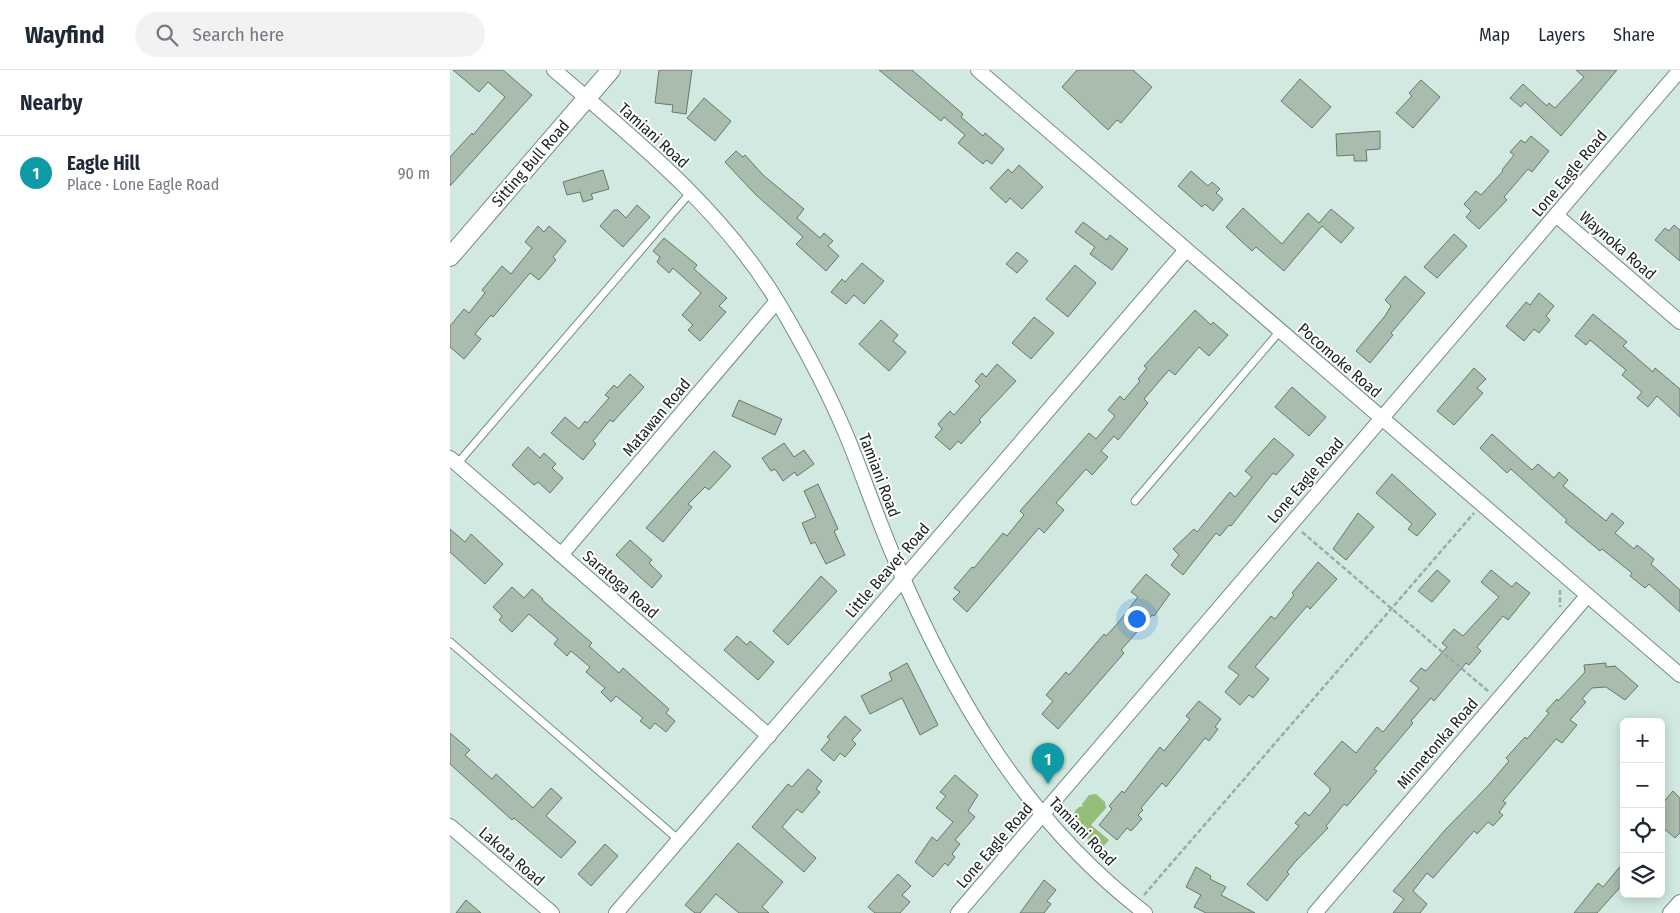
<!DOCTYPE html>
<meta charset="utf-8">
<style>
:root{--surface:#fff;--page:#f2f2f3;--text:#1f2937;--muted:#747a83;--line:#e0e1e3;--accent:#0b8043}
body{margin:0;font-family:"Fira Sans Condensed",sans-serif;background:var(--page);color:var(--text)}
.controls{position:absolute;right:15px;bottom:15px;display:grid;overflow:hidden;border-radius:8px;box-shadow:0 2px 12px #0003}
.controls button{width:45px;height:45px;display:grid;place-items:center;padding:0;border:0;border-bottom:1px solid var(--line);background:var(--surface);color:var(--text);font:25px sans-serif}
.you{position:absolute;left:686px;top:548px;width:18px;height:18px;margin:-12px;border:4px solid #fff;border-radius:50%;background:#1a73e8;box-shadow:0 0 0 8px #1a73e833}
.badge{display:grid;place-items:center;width:32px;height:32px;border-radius:50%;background:var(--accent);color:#fff;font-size:16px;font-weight:700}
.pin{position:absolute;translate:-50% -41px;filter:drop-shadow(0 1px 2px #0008)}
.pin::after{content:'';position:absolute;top:26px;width:18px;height:15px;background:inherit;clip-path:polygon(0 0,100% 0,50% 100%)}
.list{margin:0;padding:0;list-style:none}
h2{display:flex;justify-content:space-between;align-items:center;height:65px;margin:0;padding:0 20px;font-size:21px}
h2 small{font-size:16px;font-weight:400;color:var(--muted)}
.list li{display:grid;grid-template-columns:32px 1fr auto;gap:15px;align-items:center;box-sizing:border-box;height:75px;padding:0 20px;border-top:1px solid var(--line)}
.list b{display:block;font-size:19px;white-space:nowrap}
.list p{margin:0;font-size:16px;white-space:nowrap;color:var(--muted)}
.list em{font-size:16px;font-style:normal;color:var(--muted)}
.icon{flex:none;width:28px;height:28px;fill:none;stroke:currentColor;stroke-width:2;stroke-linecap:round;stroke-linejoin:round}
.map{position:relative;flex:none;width:1230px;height:843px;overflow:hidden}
header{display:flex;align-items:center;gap:30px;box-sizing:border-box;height:70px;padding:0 25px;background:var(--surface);border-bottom:1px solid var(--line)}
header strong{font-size:24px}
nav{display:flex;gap:28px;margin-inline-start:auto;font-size:18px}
.search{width:350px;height:45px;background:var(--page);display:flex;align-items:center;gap:12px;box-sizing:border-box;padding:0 18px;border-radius:28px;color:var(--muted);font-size:19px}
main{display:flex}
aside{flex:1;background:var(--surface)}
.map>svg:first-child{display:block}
</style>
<header>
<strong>Wayfind</strong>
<div class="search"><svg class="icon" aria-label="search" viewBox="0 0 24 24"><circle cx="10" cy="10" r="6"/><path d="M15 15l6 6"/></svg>Search here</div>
<nav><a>Map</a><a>Layers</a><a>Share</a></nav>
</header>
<main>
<aside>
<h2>Nearby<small></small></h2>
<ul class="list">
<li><span class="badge" style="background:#0f9aa8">1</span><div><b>Eagle Hill</b><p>Place · Lone Eagle Road</p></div><em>90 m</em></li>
</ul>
</aside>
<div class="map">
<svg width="1230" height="843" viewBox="0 0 1230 843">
<rect width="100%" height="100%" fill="#d1e9e0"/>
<!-- green -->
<polygon fill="#96be79" points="646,724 655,732 656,738 641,755 659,770 650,780 628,760 632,755 624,749 625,741 629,737 633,736 632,734 639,725"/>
<!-- building -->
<g fill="#aabcae" stroke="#67786b">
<polygon points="3,0 53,0 82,25 0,116 0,87 22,63 23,65 55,27 38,12 29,22"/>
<polygon points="209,0 242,0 236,44 222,42 223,35 205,33"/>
<polygon points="429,0 462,0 513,44 511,47 533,66 535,63 554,79 542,94 536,90 533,94 508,73 515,65 494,47 491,51"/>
<polygon points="627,0 683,0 702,17 671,53 667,50 658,60 612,17"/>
<polygon points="1126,0 1167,0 1111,66 1075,32 1071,37 1060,28 1073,14 1097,36 1099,33 1105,38 1134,7"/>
<polygon points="850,9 881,37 862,58 831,31"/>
<polygon points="971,10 990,27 963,58 946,43 962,26 959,23"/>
<polygon points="254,28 281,51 265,71 237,48"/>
<polygon points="930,61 930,79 916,80 917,91 904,91 904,85 887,86 886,64"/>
<polygon points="1081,66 1099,81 1082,102 1078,99 1054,127 1057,130 1029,159 1016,147 1021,141 1014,134 1026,121 1031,125 1053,101 1052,100 1064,85 1060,82 1071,70 1075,73"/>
<polygon points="286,81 293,87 295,85 313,105 354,139 347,148 370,168 374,163 383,171 378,176 389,186 376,201 346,174 353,167 305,124 275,92"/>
<polygon points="569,95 593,117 572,139 560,128 556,133 540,118 558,99 562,103"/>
<polygon points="153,100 159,119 141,124 143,129 133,132 130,122 117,125 113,112"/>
<polygon points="741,101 758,116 762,112 770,119 766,123 773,129 763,141 755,134 752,137 728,116"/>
<polygon points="187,135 200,147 173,177 150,156 164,140 168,140 176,148"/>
<polygon points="793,138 832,174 858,143 869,153 881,139 904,158 891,173 872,156 834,201 806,177 802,181 776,157"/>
<polygon points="633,152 657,170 660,165 678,179 662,200 640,184 645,177 625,162"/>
<polygon points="1224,155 1230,160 1230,191 1205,170 1215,158 1219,161"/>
<polygon points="88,156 94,162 99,156 116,171 103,187 106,190 89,210 80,203 43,247 41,245 25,264 31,269 14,289 0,277 0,256 14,239 19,243 35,223 32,220 52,196 61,204 82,178 75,172"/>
<polygon points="1004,164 1017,176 987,208 974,197"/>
<polygon points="214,168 247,195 244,199 277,228 269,236 276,242 250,271 238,260 243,255 232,245 251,223 223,198 219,203 207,192 210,187 203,181"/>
<polygon points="567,182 578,191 567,203 556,194"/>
<polygon points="412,193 434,211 414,234 404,225 396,234 381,222 392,209 395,212"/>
<polygon points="625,195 646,213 618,247 596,229"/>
<polygon points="955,206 975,223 941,263 943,265 920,293 906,281 935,246 941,236 935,230"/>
<polygon points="1089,223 1104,236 1096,246 1100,250 1089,263 1084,259 1074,271 1056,256 1076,232 1080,235"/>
<polygon points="745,240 761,255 763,252 778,265 759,286 749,277 725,305 719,300 694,329 698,333 668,370 664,366 651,381 658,387 642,405 636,399 606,433 614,440 594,463 589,458 517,542 503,529 510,522 504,518 522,497 524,498 553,463 557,466 574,445 570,441 639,363 646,369 665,346 658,340 670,326 674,330 690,311 688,309 697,298 694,296"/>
<polygon points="1143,244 1177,272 1173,276 1203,302 1205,298 1230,319 1230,347 1207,326 1198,337 1187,328 1192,322 1172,305 1176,300 1140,270 1136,275 1125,266"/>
<polygon points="584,247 604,263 581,289 562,273"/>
<polygon points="431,250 448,265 443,271 456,282 439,301 409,274"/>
<polygon points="547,294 566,311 529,350 531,352 511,374 508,371 500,380 485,367 492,359 488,354 500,341 504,345 530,316 525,311 532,303 536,307"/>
<polygon points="1024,298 1036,309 1027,318 1033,323 1004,355 987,341"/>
<polygon points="180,304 194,317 163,352 160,350 143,371 146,374 133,390 101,363 115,347 129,359 135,351 137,353 159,328 155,325 164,315 167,318"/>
<polygon points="842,317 876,347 859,366 825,337"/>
<polygon points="289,330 332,349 325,365 282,346"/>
<polygon points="1042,364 1082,400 1088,394 1104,408 1109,402 1118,410 1113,416 1156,451 1162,443 1174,453 1165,463 1184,479 1187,475 1204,489 1201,494 1230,520 1230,542 1199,514 1195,518 1180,506 1182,503 1152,479 1150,481 1115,452 1117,450 1061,399 1057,403 1030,378"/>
<polygon points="824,368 844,385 826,405 823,403 781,456 779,455 770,466 766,463 733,505 721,495 729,485 723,479 744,459 747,462 780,422 785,427 802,407 795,401"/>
<polygon points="334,373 344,387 354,380 364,394 347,406 345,402 333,411 325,399 321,401 312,388"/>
<polygon points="78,377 90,388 94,383 106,394 102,398 113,408 100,423 88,412 84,415 62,395"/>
<polygon points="264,381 281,396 259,420 255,417 238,434 242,437 213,472 196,458"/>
<polygon points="942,404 986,444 967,466 958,459 962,454 926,423"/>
<polygon points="368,414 388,459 384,461 395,485 376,494 365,472 361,474 352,453 366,447 354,421"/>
<polygon points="908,443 924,457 896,490 883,479"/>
<polygon points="0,459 15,472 21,464 53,494 35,514 0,482"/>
<polygon points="180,470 202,490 199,493 212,506 202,518 166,485"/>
<polygon points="868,492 887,509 860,539 857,536 805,597 819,609 803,628 799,625 790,635 775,622 789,605 778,597 821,546 825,549 844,525 842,523"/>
<polygon points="987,500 1000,511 982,532 968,521"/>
<polygon points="1041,500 1062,517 1066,512 1080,523 1058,550 1053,546 1027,577 1031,581 1019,595 1016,593 984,631 981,628 961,651 963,653 924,699 927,701 897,736 894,734 876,756 878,758 845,792 837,802 839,804 817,831 797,814 849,756 845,753 855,742 859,746 880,721 880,718 864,704 892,671 906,683 927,657 933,662 969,618 960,611 971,598 976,601 997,577 992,573 1004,559 1013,566 1049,527 1031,512"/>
<polygon points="696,504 720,524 704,546 702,545 671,580 674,583 608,659 592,644 603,631 596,625 616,602 619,605 654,564 656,566 668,553 688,527 681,522"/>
<polygon points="371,506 387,521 338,575 323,561"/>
<polygon points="62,517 74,528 82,519 93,529 92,530 142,573 139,576 169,603 173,598 219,639 216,643 225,651 216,662 205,653 200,659 190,651 193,648 166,626 161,632 151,622 155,618 136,602 140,597 121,581 117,586 104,574 108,569 79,544 62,562 49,550 52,546 43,537"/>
<polygon points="287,566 297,575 300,571 324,592 308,610 274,580"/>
<polygon points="457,593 488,655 470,665 452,628 420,644 411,626 442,610 439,603"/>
<polygon points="1156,593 1156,597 1165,596 1188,616 1175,630 1156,617 1142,618 1132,629 1136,632 1120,650 1127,655 1112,673 1106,669 1053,731 1056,733 1049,742 1053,745 1043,756 1038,752 1027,764 1024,761 983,808 977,803 963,821 977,834 970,843 943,843 954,829 943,821 995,760 1037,717 1059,691 1056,688 1075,667 1077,669 1099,643 1096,641 1107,629 1108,631 1135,602 1134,595"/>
<polygon points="749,631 771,649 765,657 768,659 759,671 755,668 716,717 712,713 691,738 693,740 688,745 692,749 681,761 677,758 667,770 649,755 662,739 659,736 672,721 674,723 710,677 714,681 740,649 736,646"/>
<polygon points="395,646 411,660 402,670 406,674 395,687 390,683 384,691 371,680 380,669 377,667"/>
<polygon points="0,663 20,680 15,685 42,709 46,704 83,738 101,718 112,728 96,746 126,772 111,788 64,748 62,750 0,694"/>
<polygon points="358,699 372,711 366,719 370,722 352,743 347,739 332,757 366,788 354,802 302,757 338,714 342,717"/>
<polygon points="505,705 528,725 518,741 525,747 505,770 510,774 502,784 505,787 498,796 495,793 483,807 465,792 482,767 487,771 503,752 486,738 496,726 490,722"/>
<polygon points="1223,721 1230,728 1230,763 1225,768 1211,756 1211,735"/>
<polygon points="288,773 333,812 312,837 319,843 289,843 266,824 250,843 245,843 235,835"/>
<polygon points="155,774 168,786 141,816 128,804"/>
<polygon points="1174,792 1174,813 1147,843 1124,843 1148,813 1153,817"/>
<polygon points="746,797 761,806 760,809 776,817 771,825 805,843 756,843 744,837 751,825 736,817"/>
<polygon points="448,804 461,816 452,825 460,832 450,843 425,843 418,837"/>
<polygon points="594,810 606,820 597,831 601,834 594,843 570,843"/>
<polygon points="16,830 31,843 6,843"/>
</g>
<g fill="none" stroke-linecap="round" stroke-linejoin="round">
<!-- service casing -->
<g stroke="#758b83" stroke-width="9">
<g id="service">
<polyline points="7,394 240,123"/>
<polyline points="685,431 830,261"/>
<polyline points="0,572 229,770"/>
</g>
</g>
<!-- minor casing -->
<g stroke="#758b83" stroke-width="16">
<g id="minor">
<path d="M104 0C186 70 273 140 329 234 355 278 379 323 398 369 414 408 427 448 444 487 501 624 575 751 695 843"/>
<polyline points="528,0 1230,605"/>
<polyline points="1106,145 1230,252"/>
<polyline points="0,388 319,666"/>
<polyline points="111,485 327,231"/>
<polyline points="0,756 102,843"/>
<polyline points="166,843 736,180"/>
<polyline points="508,843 1230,0"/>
<polyline points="865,843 1137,526"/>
<polyline points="1220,843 1230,832"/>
</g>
</g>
<!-- tertiary casing -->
<g stroke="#758b83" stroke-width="20">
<polyline id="tertiary" points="0,187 161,0"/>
</g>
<!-- path -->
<g stroke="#98aca5" stroke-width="2.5" stroke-dasharray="5 2.5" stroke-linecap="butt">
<polyline points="852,462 1038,621"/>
<polyline points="1110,520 1110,537"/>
<polyline points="694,825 1024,443"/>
</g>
<!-- service -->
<use href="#service" stroke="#fff" stroke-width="7"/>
<!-- minor -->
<use href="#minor" stroke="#fff" stroke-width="14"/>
<!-- tertiary -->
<use href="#tertiary" stroke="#fff" stroke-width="18"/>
</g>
<g text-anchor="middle" stroke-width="4" stroke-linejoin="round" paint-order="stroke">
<!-- street labels -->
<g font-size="16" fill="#1b2421" stroke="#fff">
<text transform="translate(204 65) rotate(42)" y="6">Tamiani Road</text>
<text transform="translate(80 93) rotate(-49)" y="6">Sitting Bull Road</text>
<text transform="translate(1119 103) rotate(-50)" y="6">Lone Eagle Road</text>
<text transform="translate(1168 175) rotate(41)" y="6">Waynoka Road</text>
<text transform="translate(890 290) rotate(41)" y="6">Pocomoke Road</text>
<text transform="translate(206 347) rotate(-50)" y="6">Matawan Road</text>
<text transform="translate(430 405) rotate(69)" y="6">Tamiani Road</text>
<text transform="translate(855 410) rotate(-49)" y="6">Lone Eagle Road</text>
<text transform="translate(437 500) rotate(-49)" y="6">Little Beaver Road</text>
<text transform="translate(171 514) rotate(41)" y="6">Saratoga Road</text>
<text transform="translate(987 673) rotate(-49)" y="6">Minnetonka Road</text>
<text transform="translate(633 761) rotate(46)" y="6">Tamiani Road</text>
<text transform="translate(544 775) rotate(-49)" y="6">Lone Eagle Road</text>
<text transform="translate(62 786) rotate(41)" y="6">Lakota Road</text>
</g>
</g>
</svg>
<div class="controls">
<button>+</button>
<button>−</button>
<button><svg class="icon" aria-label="locate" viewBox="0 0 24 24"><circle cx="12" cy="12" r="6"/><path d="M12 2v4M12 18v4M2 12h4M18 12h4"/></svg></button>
<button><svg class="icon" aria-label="layers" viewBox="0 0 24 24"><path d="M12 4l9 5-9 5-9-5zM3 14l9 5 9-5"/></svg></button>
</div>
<div class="you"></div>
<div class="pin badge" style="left:598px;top:714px;background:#0f9aa8">1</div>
</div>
</main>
